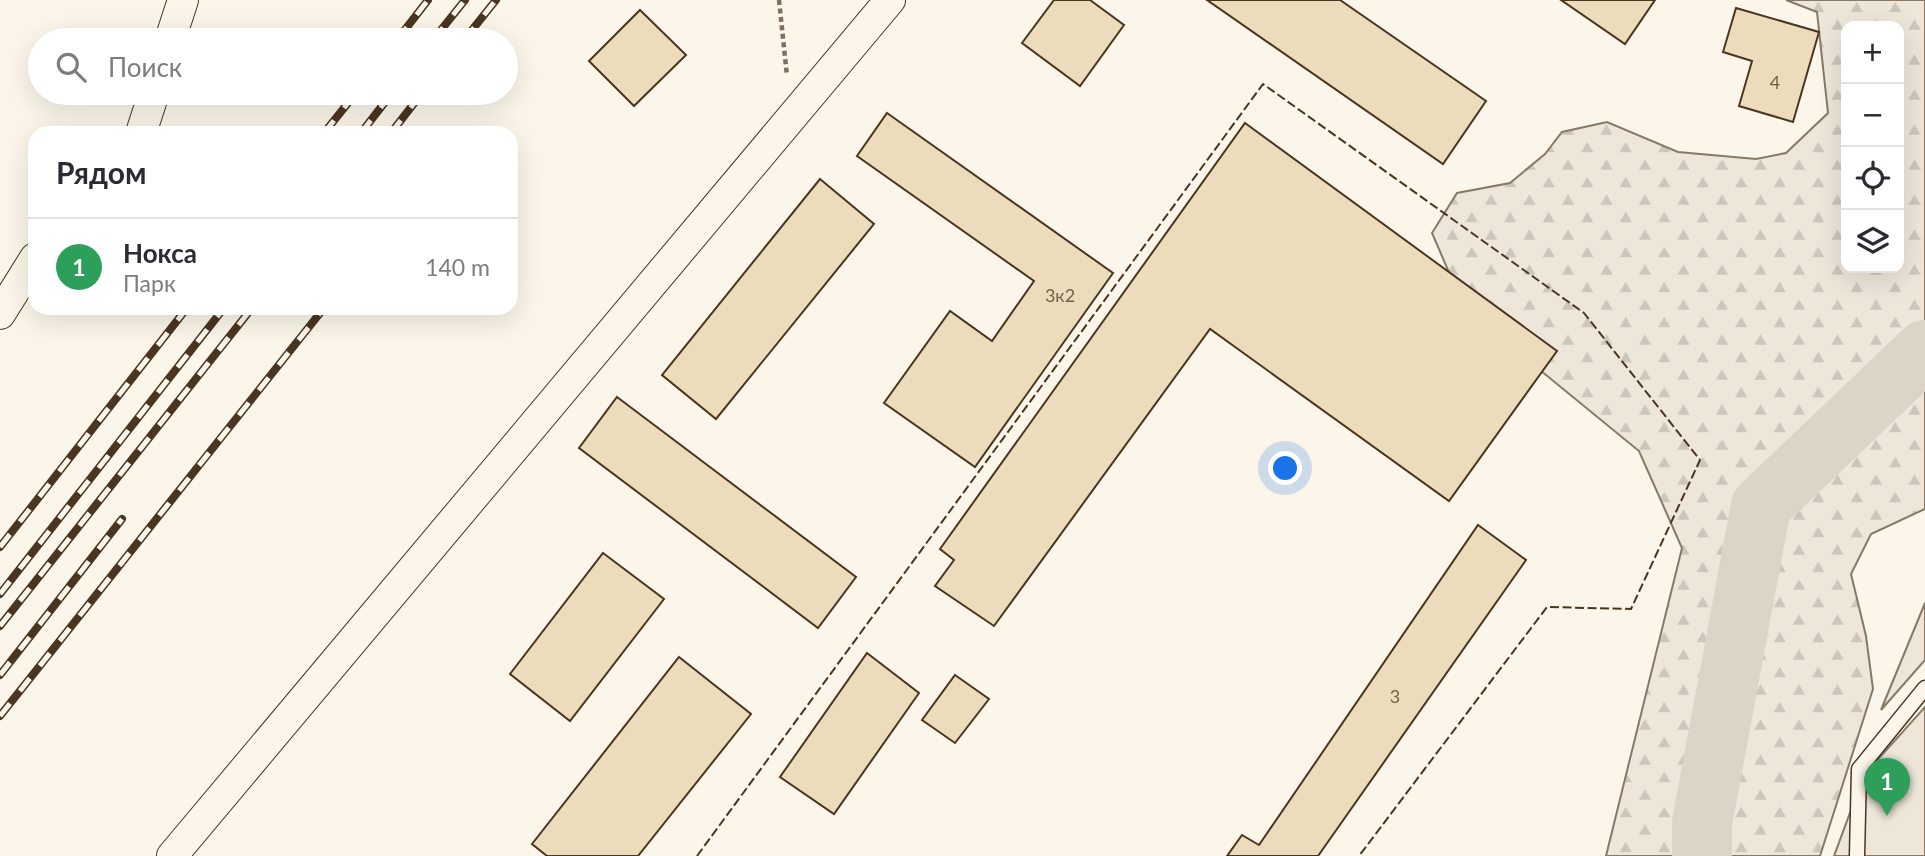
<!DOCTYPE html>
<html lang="ru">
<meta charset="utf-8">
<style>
:root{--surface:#fff;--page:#f7f7f7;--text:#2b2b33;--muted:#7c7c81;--line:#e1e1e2;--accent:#b45309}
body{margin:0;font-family:Lato,sans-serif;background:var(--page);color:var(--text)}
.controls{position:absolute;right:21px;top:21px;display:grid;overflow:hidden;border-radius:14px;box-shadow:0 7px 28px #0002}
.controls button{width:63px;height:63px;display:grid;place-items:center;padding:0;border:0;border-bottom:2px solid var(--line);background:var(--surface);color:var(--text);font:35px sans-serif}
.you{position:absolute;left:1286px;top:469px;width:24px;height:24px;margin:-18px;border:5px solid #fff;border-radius:50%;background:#1a73e8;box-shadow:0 0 0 10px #1a73e833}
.badge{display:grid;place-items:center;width:46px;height:46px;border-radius:50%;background:var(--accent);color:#fff;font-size:23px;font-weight:700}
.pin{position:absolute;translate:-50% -58px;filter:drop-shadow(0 2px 4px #0008)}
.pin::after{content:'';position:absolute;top:37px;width:24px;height:21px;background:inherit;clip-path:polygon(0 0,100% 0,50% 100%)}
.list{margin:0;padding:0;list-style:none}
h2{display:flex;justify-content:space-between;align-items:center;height:91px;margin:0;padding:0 28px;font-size:30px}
h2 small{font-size:23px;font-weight:400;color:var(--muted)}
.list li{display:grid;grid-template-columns:46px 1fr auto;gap:21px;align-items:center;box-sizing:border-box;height:98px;padding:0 28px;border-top:2px solid var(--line)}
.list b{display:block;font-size:26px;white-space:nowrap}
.list p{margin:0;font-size:23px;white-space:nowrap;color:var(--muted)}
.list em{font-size:23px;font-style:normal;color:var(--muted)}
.icon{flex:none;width:38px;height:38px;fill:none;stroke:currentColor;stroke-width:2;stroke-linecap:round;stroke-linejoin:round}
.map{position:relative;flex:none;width:1925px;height:856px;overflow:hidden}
.search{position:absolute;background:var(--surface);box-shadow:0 7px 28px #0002;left:28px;top:28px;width:490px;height:77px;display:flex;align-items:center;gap:18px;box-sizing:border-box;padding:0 24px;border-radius:38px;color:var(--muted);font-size:26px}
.panel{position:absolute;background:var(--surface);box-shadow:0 7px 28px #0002;left:28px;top:126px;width:490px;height:189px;border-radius:21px}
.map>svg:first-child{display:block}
</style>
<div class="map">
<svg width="1925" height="856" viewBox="0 0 1925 856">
<defs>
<pattern id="forest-firs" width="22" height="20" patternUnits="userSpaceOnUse" patternTransform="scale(1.75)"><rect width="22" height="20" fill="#ede6d9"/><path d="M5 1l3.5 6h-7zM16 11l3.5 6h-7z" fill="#cdc6ba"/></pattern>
</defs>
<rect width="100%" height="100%" fill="#fbf6e9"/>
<!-- forest -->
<path fill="url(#forest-firs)" stroke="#887966" stroke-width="2" fill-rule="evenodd" d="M1786 0H1925V509L1871 534 1851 574 1866 636 1873 689 1820 856H1606L1682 548 1639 451 1502 339 1454 284 1432 233 1457 193 1510 183 1545 154 1562 132 1607 122 1678 152 1756 159 1786 153 1828 113 1817 12ZM1846 26H1899V268H1846Z"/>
<!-- green -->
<g fill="#ede6d9" stroke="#887966" stroke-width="2">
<polygon points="1925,603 1925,660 1881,710"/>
<polygon points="1925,707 1925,856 1834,856 1864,775"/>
</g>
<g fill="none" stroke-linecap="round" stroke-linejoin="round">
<!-- river -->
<polyline stroke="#dcd4c6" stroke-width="60" points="1702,856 1702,823 1761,506 1925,350"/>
</g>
<!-- building -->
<g fill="#ecdcbc" stroke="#4a3520" stroke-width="2">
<polygon points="1054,0 1090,0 1124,25 1080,86 1022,43"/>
<polygon points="1207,0 1340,0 1486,101 1443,164"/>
<polygon points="1561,0 1655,0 1625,44"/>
<polygon points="1736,8 1819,32 1793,122 1739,106 1752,61 1723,52"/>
<polygon points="640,10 686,55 634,106 589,61"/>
<polygon points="887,113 1113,273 975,467 884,403 950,311 992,341 1034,281 857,156"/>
<polygon points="1245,123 1557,351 1449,501 1210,329 994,626 935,586 954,560 940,549"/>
<polygon points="820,179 874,224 716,419 662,375"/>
<polygon points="617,397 856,577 818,628 579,448"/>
<polygon points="1478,525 1526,560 1318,856 1227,856 1242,835 1259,845"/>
<polygon points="603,553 664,599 570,721 510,674"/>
<polygon points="867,653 919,693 834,814 780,777"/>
<polygon points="679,657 751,714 638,856 547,856 532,844"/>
<polygon points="955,675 989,699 955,743 922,720"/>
</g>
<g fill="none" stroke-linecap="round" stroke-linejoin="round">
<!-- lane casing -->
<g stroke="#4a3520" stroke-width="17">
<polyline id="lane" points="1857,856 1859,769 1925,688"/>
</g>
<!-- street casing -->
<g stroke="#4a3520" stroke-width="32">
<g id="street">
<polyline points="170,40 183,0"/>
<polyline points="141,133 154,93"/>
<polyline points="0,314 35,258"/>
<polyline points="172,856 890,0"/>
</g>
</g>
<!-- path -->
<polyline stroke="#7f6f5c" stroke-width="4.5" stroke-dasharray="5 3.5" stroke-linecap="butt" points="779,0 787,76"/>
<!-- lane -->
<use href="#lane" stroke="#fbf6e9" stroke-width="14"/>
<!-- street -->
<use href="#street" stroke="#fbf6e9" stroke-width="30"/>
<!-- rail casing -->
<g stroke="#4a3520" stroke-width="8">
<g id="rail">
<polyline points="397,40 428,0"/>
<polyline points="433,40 465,0"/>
<polyline points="464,40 496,0"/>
<polyline points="324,133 356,93"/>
<polyline points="361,133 392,93"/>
<polyline points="391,133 422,93"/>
<polyline points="0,547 187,308"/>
<polyline points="0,594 224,308"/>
<polyline points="0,626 252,308"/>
<polyline points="0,675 122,519"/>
<polyline points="0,716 324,308"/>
</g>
</g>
<!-- rail -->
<use href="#rail" stroke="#fbf6e9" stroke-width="5" stroke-dasharray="16" stroke-linecap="butt"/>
<!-- fence -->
<polyline stroke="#4a3520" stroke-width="2" stroke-dasharray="9 3.5" stroke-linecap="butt" points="697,856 1263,84 1584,313 1700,460 1631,609 1547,607 1359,856"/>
</g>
<g text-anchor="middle" stroke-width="5" stroke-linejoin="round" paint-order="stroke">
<!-- number labels -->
<g font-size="18" fill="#725f47">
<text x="1775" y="89">4</text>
<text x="1060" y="302">3к2</text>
<text x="1395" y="703">3</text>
</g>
</g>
</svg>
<div class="controls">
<button>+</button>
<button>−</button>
<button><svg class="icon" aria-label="locate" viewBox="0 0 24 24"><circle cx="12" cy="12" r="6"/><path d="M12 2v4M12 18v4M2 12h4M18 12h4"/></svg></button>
<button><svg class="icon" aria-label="layers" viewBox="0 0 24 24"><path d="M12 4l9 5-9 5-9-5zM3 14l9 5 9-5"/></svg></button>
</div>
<div class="you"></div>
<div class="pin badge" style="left:1887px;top:816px;background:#2e9e5b">1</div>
<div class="search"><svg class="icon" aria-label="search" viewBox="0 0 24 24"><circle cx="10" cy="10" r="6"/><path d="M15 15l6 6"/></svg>Поиск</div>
<section class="panel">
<h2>Рядом<small></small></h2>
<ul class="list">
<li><span class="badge" style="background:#2e9e5b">1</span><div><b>Нокса</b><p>Парк</p></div><em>140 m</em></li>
</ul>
</section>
</div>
